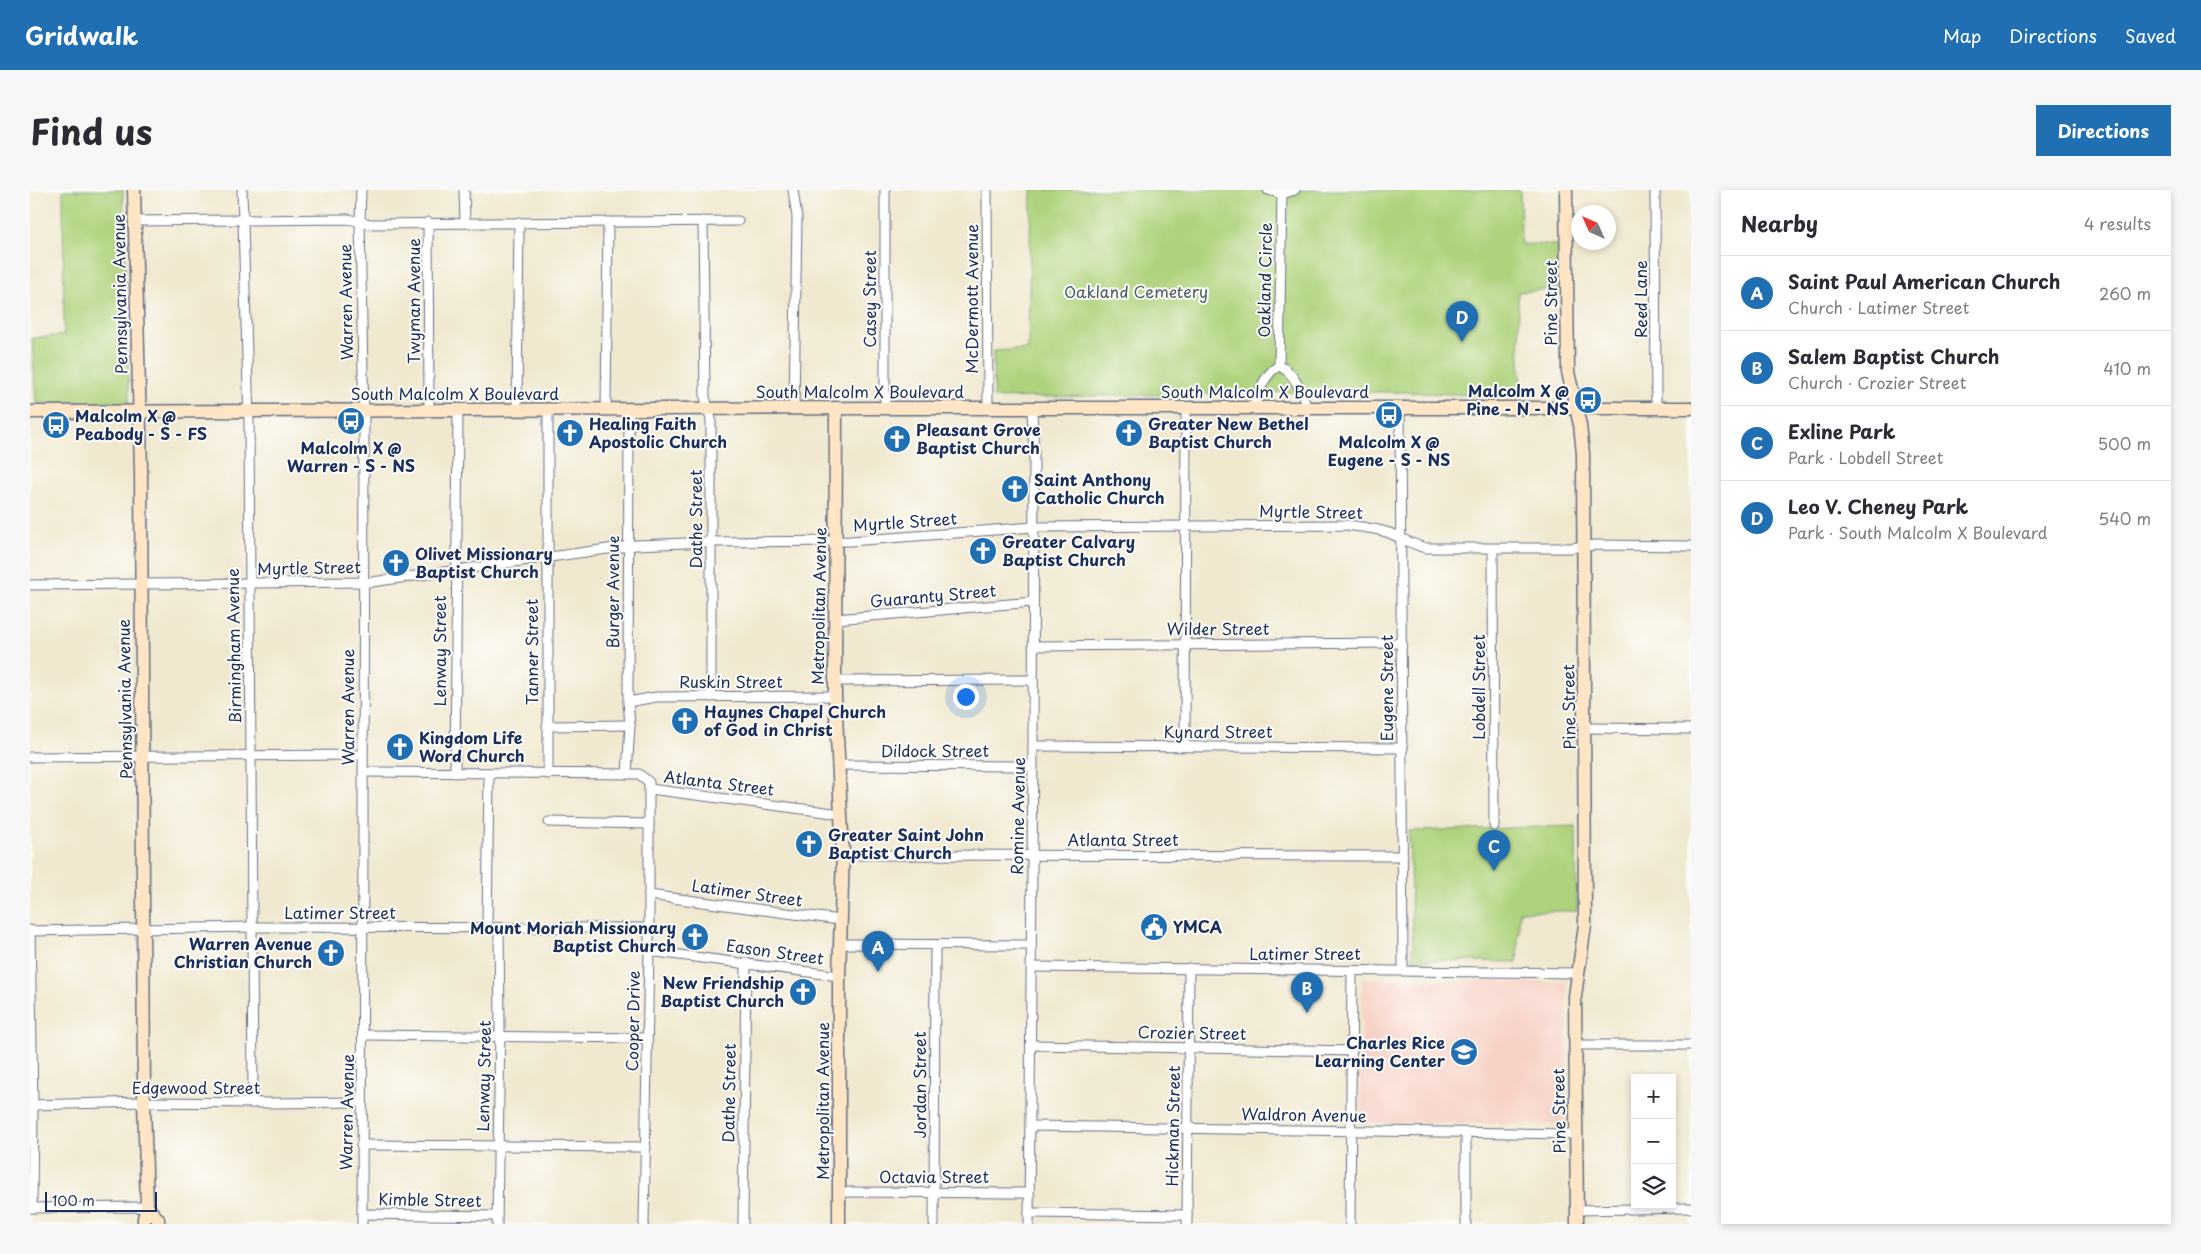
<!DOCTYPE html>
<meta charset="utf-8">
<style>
:root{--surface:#fff;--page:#f7f7f7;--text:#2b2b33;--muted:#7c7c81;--line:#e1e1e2;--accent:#1f6fb2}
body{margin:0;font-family:"Playpen Sans",sans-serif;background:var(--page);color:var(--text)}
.controls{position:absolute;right:15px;bottom:15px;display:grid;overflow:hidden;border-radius:0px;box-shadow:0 2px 8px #0003}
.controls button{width:45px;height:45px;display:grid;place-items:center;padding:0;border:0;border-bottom:1px solid var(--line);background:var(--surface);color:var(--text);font:25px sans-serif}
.compass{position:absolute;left:1541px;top:15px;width:45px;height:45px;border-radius:50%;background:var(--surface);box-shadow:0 2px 8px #0003;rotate:315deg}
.scale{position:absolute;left:15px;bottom:12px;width:112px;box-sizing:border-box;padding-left:5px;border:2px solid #1b2f5e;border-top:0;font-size:14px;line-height:18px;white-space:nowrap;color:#1b2f5e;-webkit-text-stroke:4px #fdfcf7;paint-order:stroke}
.you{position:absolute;left:935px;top:506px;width:18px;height:18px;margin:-12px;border:4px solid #fff;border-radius:50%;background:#1a73e8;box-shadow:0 0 0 8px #1a73e833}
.badge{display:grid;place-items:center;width:32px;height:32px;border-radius:50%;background:var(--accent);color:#fff;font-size:16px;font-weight:700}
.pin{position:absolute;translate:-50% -41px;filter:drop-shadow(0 1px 2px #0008)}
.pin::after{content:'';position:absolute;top:26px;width:18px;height:15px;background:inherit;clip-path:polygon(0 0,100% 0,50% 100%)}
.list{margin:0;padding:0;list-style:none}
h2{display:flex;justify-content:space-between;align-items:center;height:65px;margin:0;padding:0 20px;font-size:21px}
h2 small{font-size:16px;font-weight:400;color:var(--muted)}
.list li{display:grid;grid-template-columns:32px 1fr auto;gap:15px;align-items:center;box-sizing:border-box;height:75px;padding:0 20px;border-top:1px solid var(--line)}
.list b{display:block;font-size:19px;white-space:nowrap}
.list p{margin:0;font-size:16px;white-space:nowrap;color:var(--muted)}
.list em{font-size:16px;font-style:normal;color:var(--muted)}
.icon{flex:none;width:28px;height:28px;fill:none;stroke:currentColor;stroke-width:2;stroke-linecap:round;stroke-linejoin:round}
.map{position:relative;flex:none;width:1661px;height:1034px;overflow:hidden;border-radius:0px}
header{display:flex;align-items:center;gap:30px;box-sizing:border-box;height:70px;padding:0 25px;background:var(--accent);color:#fff}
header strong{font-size:24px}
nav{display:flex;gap:28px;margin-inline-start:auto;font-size:18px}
.intro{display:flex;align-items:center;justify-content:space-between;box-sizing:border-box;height:120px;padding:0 30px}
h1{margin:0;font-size:35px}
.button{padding:12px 22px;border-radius:0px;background:var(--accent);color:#fff;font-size:18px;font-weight:700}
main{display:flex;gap:30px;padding:0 30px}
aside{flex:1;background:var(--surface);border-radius:0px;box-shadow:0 2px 8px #0003}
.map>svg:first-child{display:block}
</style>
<header>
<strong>Gridwalk</strong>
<nav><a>Map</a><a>Directions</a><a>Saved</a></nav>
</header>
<div class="intro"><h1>Find us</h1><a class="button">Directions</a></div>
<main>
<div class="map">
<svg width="1661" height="1034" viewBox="0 0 1661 1034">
<rect width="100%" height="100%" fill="#fdfcf7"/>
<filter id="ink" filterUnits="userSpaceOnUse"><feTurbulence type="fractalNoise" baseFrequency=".02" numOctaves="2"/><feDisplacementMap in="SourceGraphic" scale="10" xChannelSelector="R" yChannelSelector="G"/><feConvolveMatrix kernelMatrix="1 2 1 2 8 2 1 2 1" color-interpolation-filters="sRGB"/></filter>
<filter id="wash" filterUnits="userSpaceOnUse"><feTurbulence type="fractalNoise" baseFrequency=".0096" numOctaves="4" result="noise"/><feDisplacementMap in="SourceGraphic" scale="20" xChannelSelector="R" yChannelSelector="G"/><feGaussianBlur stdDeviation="1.12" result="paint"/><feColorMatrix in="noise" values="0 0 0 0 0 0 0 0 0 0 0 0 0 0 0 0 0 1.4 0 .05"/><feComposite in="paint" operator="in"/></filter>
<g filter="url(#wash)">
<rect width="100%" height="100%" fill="#f0e8cf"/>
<!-- built -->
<polygon fill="#f7d1c6" points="1332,789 1537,792 1536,935 1330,932"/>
<!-- green -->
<g fill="#aed37c" stroke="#64816d">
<polygon points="33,0 93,0 99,212 6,213 2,148 34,145"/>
<polygon points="1001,0 1490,0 1491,54 1527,55 1527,99 1488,102 1491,207 1375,202 1271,202 964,208 963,161 998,159"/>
<polygon points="1546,636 1547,721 1490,721 1487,772 1383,770 1379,641"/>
</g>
</g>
<g filter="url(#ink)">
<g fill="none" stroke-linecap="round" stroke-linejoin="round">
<!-- street casing -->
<g stroke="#667086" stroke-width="11">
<g id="street">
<polyline points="212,0 219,232 223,913"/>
<polyline points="331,0 330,32 334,234 332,1034"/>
<polyline points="434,0 435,32"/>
<polyline points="763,0 767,27 764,218"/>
<polyline points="957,0 958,218"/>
<polyline points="1238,0 1252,4 1265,0"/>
<polyline points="1625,0 1626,219"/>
<polyline points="105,31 318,29 340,34 708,31"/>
<polyline points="673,31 675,207 681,229 681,507"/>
<polyline points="398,32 399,220"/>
<polyline points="1249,176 1252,4"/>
<polyline points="1370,217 1373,779"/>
<polyline points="855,218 855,0"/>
<polyline points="487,219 489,32"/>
<polyline points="576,219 578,32"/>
<path d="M1223 219C1229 203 1234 183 1249 176 1265 182 1272 204 1277 218"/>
<polyline points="1463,359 1464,636"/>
<path d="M0 395 342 392 606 355 681 352 820 351 1004 337 1316 335C1331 337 1345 338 1359 343 1372 348 1383 355 1396 358H1540L1565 355 1661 356"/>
<polyline points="806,429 1003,412"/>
<polyline points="1003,456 1372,453"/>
<polyline points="805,491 1003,490"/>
<polyline points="598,512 626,507 805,506"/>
<polyline points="517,536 600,535"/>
<polyline points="1556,538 1661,539"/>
<polyline points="1003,556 1373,558"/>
<polyline points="1155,556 1156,218"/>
<polyline points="0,567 332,565"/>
<polyline points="807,575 1003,576"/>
<polyline points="333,582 609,584 619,592 619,761 614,1034"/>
<polyline points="425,583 428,220"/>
<polyline points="518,584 518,219"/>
<polyline points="597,584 600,535 598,512 599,219"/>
<polyline points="620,599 811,624"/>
<polyline points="519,632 619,634"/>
<polyline points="813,665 1373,666"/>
<polyline points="619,705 810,730"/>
<polyline points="457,738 459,583"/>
<polyline points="0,740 3,915 2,1018"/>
<polyline points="0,741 223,737 619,738"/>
<polyline points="810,754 1001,755"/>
<polyline points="619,761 809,786"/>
<polyline points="1002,777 1548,783"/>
<polyline points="333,845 617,848"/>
<polyline points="1002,855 1322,861"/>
<polyline points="1545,855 1661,855"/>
<polyline points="0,915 114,912 240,913 332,912"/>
<polyline points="1001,936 1546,944"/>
<polyline points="331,955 616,957"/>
<polyline points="809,1002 999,1003"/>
<polyline points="0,1018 117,1017"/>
<polyline points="1546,1020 1661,1018"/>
<polyline points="999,1023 1157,1025"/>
<polyline points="332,1024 467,1026"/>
<polyline points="467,1034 470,837 469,738"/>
<polyline points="713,1034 716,773"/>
<polyline points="904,1034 905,755"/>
<polyline points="999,1034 1003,556 1004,268 1002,218"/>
<polyline points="1157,1034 1159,778"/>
<polyline points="1320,1034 1322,780"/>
<polyline points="1436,1034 1436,943"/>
</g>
</g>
<!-- secondary casing -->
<g stroke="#667086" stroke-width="15">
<g id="secondary">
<polyline points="104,0 111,280 114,912 117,1017 114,1028 114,1034"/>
<polyline points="1536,0 1538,182 1550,235 1553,264 1555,735 1545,806 1547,1034"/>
<polyline points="806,218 805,506 813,665 809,786 809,1034"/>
<polyline points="0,222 850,218 1661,218"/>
<polyline points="117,1017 128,1029 128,1034"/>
</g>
</g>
<!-- street -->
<use href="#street" stroke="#fff" stroke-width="9"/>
<!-- secondary -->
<use href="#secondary" stroke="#fde5c5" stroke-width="12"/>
</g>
</g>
<!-- icons -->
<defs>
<g id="bus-disc" transform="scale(1.4375)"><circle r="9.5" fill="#1f6fb2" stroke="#fdfcf7"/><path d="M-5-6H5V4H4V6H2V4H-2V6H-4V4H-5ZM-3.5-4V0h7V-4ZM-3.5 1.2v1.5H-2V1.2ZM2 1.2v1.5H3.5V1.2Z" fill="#fff"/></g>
<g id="church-disc" transform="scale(1.4375)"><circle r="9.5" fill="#1f6fb2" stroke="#fdfcf7"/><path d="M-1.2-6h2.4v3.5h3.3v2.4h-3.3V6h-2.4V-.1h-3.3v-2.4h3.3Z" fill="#fff"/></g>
<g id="civic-disc" transform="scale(1.4375)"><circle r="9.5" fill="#1f6fb2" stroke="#fdfcf7"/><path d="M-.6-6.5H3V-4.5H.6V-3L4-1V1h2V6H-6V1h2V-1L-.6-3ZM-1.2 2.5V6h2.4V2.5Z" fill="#fff"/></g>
<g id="school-disc" transform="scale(1.4375)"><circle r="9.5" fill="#1f6fb2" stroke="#fdfcf7"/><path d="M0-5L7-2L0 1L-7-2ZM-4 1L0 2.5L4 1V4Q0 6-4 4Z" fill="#fff"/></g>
</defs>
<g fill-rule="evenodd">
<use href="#bus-disc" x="1558" y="210"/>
<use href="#bus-disc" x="1359" y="225"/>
<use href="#bus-disc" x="321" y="231"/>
<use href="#bus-disc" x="26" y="235"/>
<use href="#church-disc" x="540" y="243"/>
<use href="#church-disc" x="1099" y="243"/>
<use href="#church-disc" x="867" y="249"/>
<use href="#church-disc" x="985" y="299"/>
<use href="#church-disc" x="953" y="361"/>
<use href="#church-disc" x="366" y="373"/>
<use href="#church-disc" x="655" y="531"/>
<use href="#church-disc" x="370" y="557"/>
<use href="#church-disc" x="779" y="654"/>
<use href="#civic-disc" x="1124" y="737"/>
<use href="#church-disc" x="665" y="747"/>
<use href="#church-disc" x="301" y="763"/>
<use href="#church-disc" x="773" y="802"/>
<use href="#school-disc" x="1434" y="862"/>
</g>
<g text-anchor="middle" stroke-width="4" stroke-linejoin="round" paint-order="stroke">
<!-- street labels -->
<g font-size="16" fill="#1b2f5e" stroke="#fdfcf7">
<text transform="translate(1235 90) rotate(-89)" y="6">Oakland Circle</text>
<text transform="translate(90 104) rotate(-91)" y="6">Pennsylvania Avenue</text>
<text transform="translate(840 109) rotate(-90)" y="6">Casey Street</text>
<text transform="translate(942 109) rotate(-90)" y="6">McDermott Avenue</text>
<text transform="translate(1611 109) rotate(-90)" y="6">Reed Lane</text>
<text transform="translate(384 111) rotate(-90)" y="6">Twyman Avenue</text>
<text transform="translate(316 112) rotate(-91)" y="6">Warren Avenue</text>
<text transform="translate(1521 113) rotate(-90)" y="6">Pine Street</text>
<text x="830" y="208">South Malcolm X Boulevard</text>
<text x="1235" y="208">South Malcolm X Boulevard</text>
<text x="425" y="210">South Malcolm X Boulevard</text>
<text transform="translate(1281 322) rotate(1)" y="6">Myrtle Street</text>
<text transform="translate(666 329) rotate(-90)" y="6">Dathe Street</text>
<text transform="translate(875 332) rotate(-4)" y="6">Myrtle Street</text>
<text transform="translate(279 378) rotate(-1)" y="6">Myrtle Street</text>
<text transform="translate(583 402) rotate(-90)" y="6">Burger Avenue</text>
<text transform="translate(903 406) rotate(-5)" y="6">Guaranty Street</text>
<text transform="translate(789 416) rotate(-89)" y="6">Metropolitan Avenue</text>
<text x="1188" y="445">Wilder Street</text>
<text transform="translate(204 456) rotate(-91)" y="6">Birmingham Avenue</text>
<text transform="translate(410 461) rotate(-90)" y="6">Lenway Street</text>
<text transform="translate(502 462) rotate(-90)" y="6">Tanner Street</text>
<text x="701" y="498">Ruskin Street</text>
<text transform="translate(1449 497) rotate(-90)" y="6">Lobdell Street</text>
<text transform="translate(1357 498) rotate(-90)" y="6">Eugene Street</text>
<text transform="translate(95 509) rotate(-91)" y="6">Pennsylvania Avenue</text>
<text transform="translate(318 517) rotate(-90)" y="6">Warren Avenue</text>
<text transform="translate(1539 517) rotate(-91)" y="6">Pine Street</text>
<text x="1188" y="548">Kynard Street</text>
<text x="905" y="567">Dildock Street</text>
<text transform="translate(689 593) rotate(7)" y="6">Atlanta Street</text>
<text transform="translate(988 626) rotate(-89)" y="6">Romine Avenue</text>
<text x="1093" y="656">Atlanta Street</text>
<text transform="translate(717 703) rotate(8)" y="6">Latimer Street</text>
<text x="310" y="729">Latimer Street</text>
<text transform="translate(745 762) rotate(8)" y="6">Eason Street</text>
<text x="1275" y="770">Latimer Street</text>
<text transform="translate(603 831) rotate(-89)" y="6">Cooper Drive</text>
<text transform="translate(1162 843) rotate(1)" y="6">Crozier Street</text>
<text transform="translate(454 886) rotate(-89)" y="6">Lenway Street</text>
<text transform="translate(890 895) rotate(-90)" y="6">Jordan Street</text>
<text x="166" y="904">Edgewood Street</text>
<text transform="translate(699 903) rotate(-89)" y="6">Dathe Street</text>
<text transform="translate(793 911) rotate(-90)" y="6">Metropolitan Avenue</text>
<text transform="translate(1529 921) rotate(-91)" y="6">Pine Street</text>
<text transform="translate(317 922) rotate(-89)" y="6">Warren Avenue</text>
<text transform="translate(1274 925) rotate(1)" y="6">Waldron Avenue</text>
<text transform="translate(1143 936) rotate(-89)" y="6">Hickman Street</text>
<text x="904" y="993">Octavia Street</text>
<text transform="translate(400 1010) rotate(1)" y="6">Kimble Street</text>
</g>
<!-- park labels -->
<g font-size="16" fill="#476067" stroke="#fdfcf7">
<text x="1106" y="108">Oakland Cemetery</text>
</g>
<!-- poi labels -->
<g font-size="16" font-weight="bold" fill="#1b2f5e" stroke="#fdfcf7" text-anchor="start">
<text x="1539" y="207" text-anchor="end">Malcolm X @<tspan x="1539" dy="18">Pine - N - NS</tspan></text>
<text x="45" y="232">Malcolm X @<tspan x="45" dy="18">Peabody - S - FS</tspan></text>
<text x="559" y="240">Healing Faith<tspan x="559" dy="18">Apostolic Church</tspan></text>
<text x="1118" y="240">Greater New Bethel<tspan x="1118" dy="18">Baptist Church</tspan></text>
<text x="886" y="246">Pleasant Grove<tspan x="886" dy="18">Baptist Church</tspan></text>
<text x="1359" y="258" text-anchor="middle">Malcolm X @<tspan x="1359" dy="18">Eugene - S - NS</tspan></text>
<text x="321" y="264" text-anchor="middle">Malcolm X @<tspan x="321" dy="18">Warren - S - NS</tspan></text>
<text x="1004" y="296">Saint Anthony<tspan x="1004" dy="18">Catholic Church</tspan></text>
<text x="972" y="358">Greater Calvary<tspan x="972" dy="18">Baptist Church</tspan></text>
<text x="385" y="370">Olivet Missionary<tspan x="385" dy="18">Baptist Church</tspan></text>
<text x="674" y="528">Haynes Chapel Church<tspan x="674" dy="18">of God in Christ</tspan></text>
<text x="389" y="554">Kingdom Life<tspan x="389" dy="18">Word Church</tspan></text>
<text x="798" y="651">Greater Saint John<tspan x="798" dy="18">Baptist Church</tspan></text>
<text x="1143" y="743">YMCA</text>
<text x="646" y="744" text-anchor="end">Mount Moriah Missionary<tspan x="646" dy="18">Baptist Church</tspan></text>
<text x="282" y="760" text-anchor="end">Warren Avenue<tspan x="282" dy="18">Christian Church</tspan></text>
<text x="754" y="799" text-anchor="end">New Friendship<tspan x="754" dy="18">Baptist Church</tspan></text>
<text x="1415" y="859" text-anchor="end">Charles Rice<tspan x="1415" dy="18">Learning Center</tspan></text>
</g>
</g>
</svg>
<div class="controls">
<button>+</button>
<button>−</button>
<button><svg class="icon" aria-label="layers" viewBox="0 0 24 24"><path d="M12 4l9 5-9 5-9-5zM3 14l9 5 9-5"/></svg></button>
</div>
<svg class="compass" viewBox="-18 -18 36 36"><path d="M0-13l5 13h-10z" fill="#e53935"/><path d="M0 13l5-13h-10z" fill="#7c7c81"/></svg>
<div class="scale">100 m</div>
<div class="you"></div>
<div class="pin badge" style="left:848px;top:782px">A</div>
<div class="pin badge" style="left:1277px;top:823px">B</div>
<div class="pin badge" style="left:1464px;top:681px">C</div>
<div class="pin badge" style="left:1432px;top:152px">D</div>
</div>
<aside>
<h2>Nearby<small>4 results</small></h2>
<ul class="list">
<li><span class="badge">A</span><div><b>Saint Paul American Church</b><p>Church · Latimer Street</p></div><em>260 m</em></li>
<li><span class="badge">B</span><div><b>Salem Baptist Church</b><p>Church · Crozier Street</p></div><em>410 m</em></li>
<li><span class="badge">C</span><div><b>Exline Park</b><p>Park · Lobdell Street</p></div><em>500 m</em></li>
<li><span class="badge">D</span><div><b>Leo V. Cheney Park</b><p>Park · South Malcolm X Boulevard</p></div><em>540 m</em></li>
</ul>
</aside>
</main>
